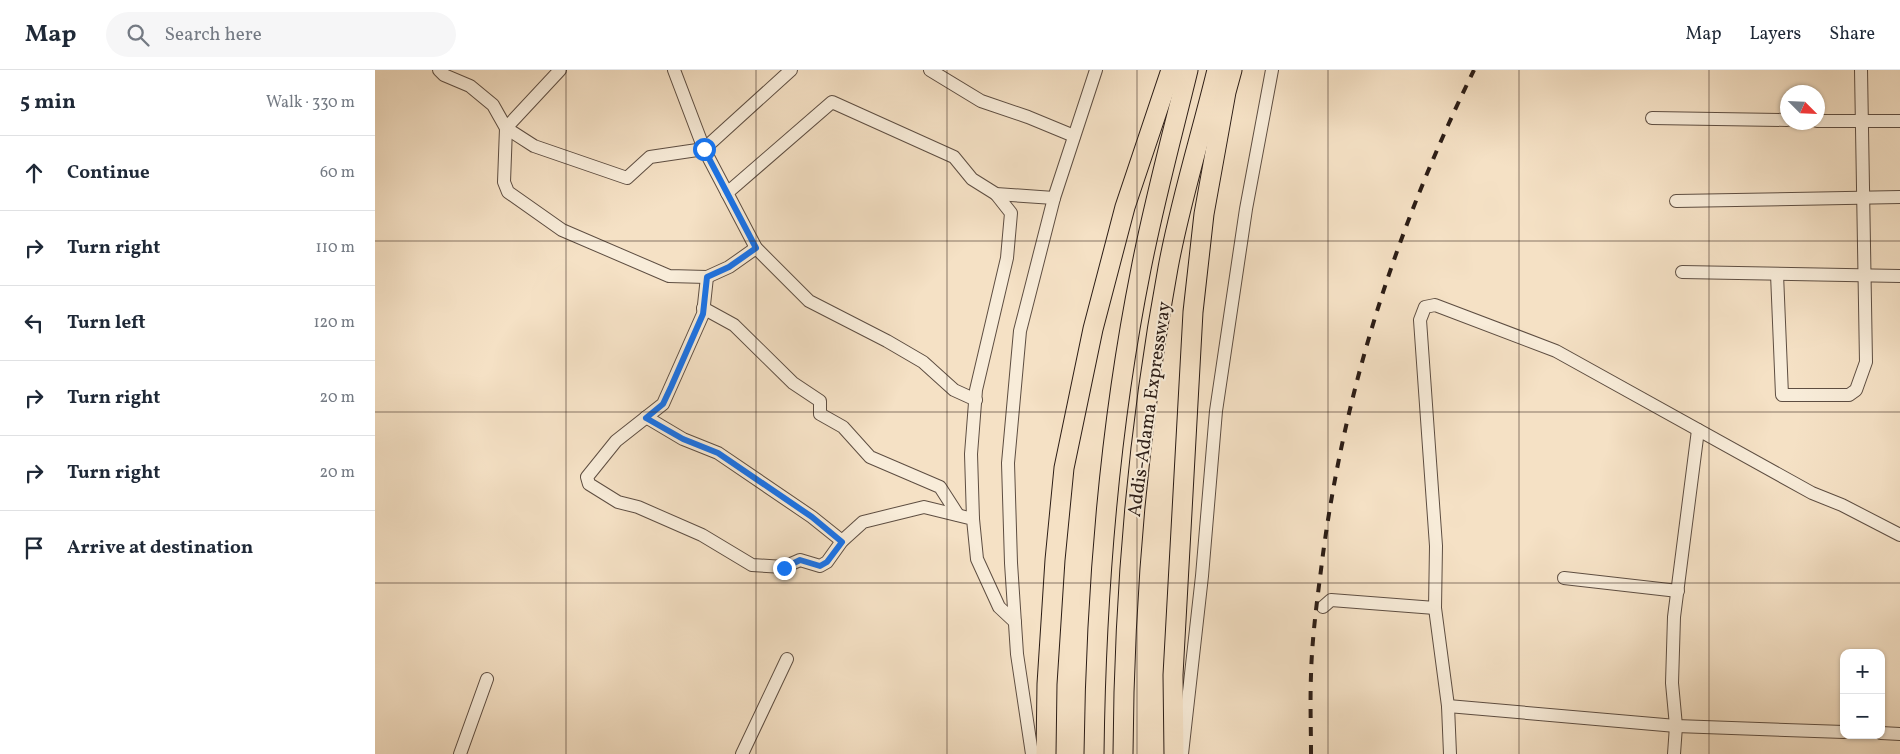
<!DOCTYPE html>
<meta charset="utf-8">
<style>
:root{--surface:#fff;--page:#f6f6f7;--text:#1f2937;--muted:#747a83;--line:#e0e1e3}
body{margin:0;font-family:Vollkorn,serif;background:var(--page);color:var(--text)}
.controls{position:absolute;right:15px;bottom:15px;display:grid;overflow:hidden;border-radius:10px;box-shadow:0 1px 4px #0004}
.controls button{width:45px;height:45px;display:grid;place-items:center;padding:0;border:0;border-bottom:1px solid var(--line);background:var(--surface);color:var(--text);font:25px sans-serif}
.compass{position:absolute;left:1405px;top:15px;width:45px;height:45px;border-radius:50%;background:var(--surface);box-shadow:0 1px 4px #0004;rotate:114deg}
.stop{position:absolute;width:15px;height:15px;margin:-11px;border:4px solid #1a73e8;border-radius:50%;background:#fff}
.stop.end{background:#1a73e8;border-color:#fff;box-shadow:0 1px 5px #0008}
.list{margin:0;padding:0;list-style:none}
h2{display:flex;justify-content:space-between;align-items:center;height:65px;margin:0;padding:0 20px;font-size:21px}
h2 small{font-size:16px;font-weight:400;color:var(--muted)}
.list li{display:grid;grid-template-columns:32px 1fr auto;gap:15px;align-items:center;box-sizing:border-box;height:75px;padding:0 20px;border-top:1px solid var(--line)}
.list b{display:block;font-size:19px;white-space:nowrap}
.list em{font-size:16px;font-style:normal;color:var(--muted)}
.icon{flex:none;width:28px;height:28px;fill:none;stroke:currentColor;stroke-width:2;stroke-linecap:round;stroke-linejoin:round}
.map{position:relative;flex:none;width:1525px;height:684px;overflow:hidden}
header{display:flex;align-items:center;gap:30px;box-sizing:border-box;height:70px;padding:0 25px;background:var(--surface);border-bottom:1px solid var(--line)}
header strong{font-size:24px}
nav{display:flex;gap:28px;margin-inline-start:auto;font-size:18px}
.search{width:350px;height:45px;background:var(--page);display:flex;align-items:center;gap:12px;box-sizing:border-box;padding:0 18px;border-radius:28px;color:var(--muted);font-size:19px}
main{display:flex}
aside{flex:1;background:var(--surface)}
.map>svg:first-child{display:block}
</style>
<header>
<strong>Map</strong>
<div class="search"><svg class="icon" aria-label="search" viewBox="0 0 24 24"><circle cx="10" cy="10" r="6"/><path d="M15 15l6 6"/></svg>Search here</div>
<nav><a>Map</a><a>Layers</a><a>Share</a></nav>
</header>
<main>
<aside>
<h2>5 min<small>Walk · 330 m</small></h2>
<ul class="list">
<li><svg class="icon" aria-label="ahead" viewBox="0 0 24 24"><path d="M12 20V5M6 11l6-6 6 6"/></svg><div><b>Continue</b></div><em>60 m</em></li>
<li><svg class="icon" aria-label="right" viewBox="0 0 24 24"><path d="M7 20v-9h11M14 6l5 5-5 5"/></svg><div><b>Turn right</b></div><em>110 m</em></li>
<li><svg class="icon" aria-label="left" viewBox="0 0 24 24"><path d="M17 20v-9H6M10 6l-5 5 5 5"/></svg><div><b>Turn left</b></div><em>120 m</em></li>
<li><svg class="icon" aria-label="right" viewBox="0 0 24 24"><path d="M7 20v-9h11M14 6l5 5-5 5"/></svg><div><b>Turn right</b></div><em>20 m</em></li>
<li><svg class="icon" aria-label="right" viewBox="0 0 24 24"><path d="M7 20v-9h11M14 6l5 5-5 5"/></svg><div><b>Turn right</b></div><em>20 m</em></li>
<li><svg class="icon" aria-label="arrive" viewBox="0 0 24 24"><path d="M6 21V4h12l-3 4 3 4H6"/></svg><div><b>Arrive at destination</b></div></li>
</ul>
</aside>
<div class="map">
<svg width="1525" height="684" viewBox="0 0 1525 684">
<rect width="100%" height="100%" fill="#f5e1c5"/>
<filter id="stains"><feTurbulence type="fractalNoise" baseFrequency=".004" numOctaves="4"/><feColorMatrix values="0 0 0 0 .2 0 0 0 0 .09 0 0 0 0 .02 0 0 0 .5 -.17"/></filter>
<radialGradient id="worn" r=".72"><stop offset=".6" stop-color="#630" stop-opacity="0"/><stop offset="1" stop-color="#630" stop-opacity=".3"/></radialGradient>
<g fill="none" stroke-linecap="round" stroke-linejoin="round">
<!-- minor casing -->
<g stroke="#5e4e42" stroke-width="14">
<g id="minor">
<polyline points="64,0 69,5 95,16 118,35 131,58 159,76 252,108 275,87 329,79 416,0"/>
<polyline points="185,0 131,58 129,112 133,122 187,160 294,206 332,207 354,197 381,178"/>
<polyline points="299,0 329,79 381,178 434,231 512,271 548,292 579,320 601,330"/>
<polyline points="555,0 606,31 653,47 699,66"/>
<polyline points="1277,48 1412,50"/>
<polyline points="1442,51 1525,51"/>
<polyline points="352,123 457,32 579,87 597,109 621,124 679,128"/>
<polyline points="1301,131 1525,127"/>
<polyline points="1307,202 1525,206"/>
<polyline points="1402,204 1407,325 1474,325 1481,320 1491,292 1486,0"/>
<polyline points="332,207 328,244 288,334 241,371 212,407 214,414 243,432 263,437 327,465 377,495 409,497 425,490 445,496 452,492 467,471 488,452 549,437 598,449 602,489 624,537 640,552"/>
<polyline points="328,238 359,255 418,313 445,331 445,344 468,357 495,387 565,417 583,445"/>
<polyline points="271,347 308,369 343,383 437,447 467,471"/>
<polyline points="598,449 596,384 601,320 632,188 636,143 621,124"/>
<polyline points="1189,508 1303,521"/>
<polyline points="948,537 956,530 1060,538"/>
<polyline points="1073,636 1301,656 1469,662"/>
<polyline points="1506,663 1525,664"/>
<polyline points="85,684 112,609"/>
<polyline points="367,684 412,589"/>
<polyline points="657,684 642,584 636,493 633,393 645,261 679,128 721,0"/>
<polyline points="807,684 827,506 841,341 871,139 897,0"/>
<polyline points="1075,684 1073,636 1060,538 1061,476 1045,250 1050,237 1060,235 1181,281 1437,423 1467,435 1525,465"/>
<polyline points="1299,684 1301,656 1297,613 1299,547 1323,360"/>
</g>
</g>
<!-- highway casing -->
<g stroke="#2c1d16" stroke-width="21">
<g id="highway">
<polyline points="671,684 672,614 680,490 689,398 718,259 750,137 796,0"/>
<path d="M719 684C721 521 734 359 766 199 779 132 797 66 813 0"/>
<path d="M748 684C749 521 763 359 793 198 805 132 826 66 842 0"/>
<polyline points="799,684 798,605 818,242 829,144 851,22 857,0"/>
</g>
</g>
<!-- minor -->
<use href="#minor" stroke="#f8ecd9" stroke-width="12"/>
<!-- highway -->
<use href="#highway" stroke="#f5e1c5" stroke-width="19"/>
<!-- rail -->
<path stroke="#2c1d16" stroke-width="4" stroke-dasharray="9 9" stroke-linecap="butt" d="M936 684C936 658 935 631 936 605 937 565 943 524 948 484 971 313 1023 155 1099 0"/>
</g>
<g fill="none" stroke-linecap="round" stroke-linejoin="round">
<!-- route -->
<polyline stroke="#1a73e8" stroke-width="6" points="329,79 381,178 354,197 332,207 328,244 296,317 288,334 271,348 308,369 343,383 437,447 467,472 452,492 445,496 425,490 409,498"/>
</g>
<!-- grid -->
<path fill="none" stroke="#2c1d16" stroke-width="1" stroke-opacity="0.55" d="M191 0V684M381 0V684M572 0V684M762 0V684M953 0V684M1144 0V684M1334 0V684M0 171H1525M0 342H1525M0 513H1525"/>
<g text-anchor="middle" stroke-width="4" stroke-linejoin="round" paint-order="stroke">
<!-- street labels -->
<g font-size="19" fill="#2c1d16" stroke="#f8ecd9">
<text transform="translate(773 339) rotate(-82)" y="7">Addis-Adama Expressway</text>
</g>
</g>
<rect width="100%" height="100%" filter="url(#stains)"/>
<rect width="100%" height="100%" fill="url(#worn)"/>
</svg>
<div class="controls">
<button>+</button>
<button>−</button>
</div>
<svg class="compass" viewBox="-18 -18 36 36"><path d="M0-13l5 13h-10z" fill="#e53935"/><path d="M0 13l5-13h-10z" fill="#747a83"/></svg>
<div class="stop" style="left:329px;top:79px"></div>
<div class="stop end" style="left:409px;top:498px"></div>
</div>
</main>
